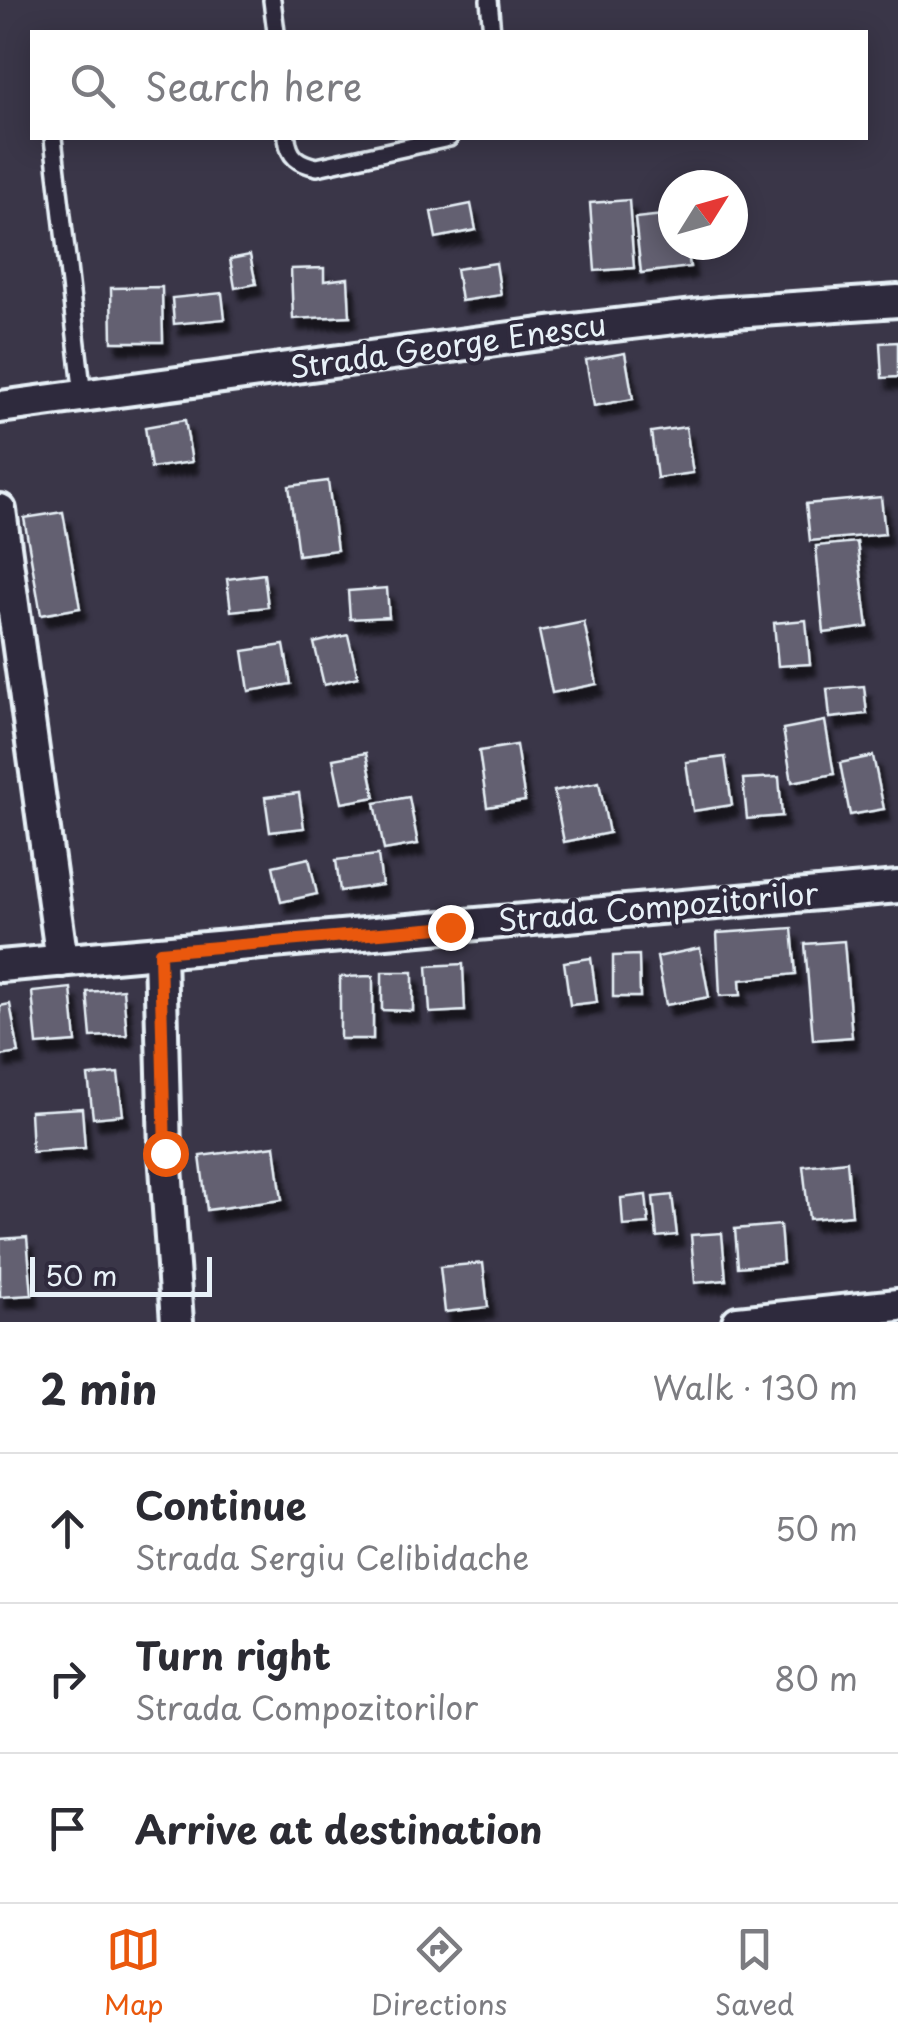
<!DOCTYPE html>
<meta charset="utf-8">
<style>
:root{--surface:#fff;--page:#f2f2f3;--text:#2b2b33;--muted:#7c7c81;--line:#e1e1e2;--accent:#ea580c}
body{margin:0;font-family:"Playpen Sans",sans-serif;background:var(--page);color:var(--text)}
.compass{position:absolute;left:658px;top:170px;width:90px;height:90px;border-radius:50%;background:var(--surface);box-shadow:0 5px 25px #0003;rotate:53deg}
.scale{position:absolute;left:30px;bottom:25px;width:182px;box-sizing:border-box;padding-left:10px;border:5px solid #e8f1f8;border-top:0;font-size:28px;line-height:35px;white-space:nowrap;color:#e8f1f8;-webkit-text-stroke:8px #2f2a3d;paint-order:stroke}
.stop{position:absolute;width:30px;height:30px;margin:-22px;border:8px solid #ea580c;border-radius:50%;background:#fff}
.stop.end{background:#ea580c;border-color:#fff;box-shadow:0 2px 10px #0008}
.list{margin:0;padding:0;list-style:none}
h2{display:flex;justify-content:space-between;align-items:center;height:130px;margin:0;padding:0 40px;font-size:42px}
h2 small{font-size:32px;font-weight:400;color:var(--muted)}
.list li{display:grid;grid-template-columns:65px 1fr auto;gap:30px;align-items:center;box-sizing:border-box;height:150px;padding:0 40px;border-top:2px solid var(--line)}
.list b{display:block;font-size:38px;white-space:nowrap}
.list p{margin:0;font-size:32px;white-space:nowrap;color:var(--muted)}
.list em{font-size:32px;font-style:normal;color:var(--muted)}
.icon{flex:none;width:55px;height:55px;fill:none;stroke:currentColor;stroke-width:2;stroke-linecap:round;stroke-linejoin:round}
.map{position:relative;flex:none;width:898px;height:1322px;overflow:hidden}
.search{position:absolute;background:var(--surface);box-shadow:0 5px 25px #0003;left:30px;right:30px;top:30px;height:110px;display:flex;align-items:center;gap:25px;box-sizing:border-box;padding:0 35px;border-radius:0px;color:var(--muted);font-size:38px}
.sheet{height:580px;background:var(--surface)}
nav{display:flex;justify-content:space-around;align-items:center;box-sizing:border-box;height:140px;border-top:2px solid var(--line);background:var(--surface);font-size:28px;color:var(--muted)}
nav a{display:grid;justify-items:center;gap:5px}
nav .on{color:var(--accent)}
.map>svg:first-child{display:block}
</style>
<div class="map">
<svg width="898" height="1322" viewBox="0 0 898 1322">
<defs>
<filter id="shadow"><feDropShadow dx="6" dy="11" stdDeviation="2.5" flood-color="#0009"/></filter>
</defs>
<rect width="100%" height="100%" fill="#3a3648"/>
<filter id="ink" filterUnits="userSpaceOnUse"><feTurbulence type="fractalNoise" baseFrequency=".01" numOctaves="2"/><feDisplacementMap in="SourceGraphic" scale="20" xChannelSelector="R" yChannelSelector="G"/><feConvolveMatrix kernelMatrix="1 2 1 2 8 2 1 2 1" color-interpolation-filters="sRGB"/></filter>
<g filter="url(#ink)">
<!-- building -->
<g fill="#636171" stroke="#e8f1f8" stroke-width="2.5" filter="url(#shadow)">
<polygon points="629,200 634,268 595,271 590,203"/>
<polygon points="471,204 476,230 436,238 431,212"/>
<polygon points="673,214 673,245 687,245 690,267 641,273 635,218"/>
<polygon points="250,255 256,284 235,288 230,259"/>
<polygon points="496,263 501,295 461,301 456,269"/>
<polygon points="324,268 324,281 348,278 350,316 293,319 291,269"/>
<polygon points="162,287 163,342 112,342 111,288"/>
<polygon points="222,293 225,319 174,324 172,298"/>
<polygon points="898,342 898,377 882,378 880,343"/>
<polygon points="625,353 633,399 594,406 586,360"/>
<polygon points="185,420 192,462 151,468 145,427"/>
<polygon points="686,427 693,473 657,478 651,432"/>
<polygon points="328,481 337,550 298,555 289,486"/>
<polygon points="881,497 885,534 810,541 806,504"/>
<polygon points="63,512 80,608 41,615 24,518"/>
<polygon points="857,542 868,627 824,633 816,546"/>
<polygon points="264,574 268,607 231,611 227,579"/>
<polygon points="387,588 389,617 350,619 348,591"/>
<polygon points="806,620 810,664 778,666 774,623"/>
<polygon points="584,622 597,684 552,693 539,631"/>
<polygon points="348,635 358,677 324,685 314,643"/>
<polygon points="284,645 291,684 249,691 243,651"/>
<polygon points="864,686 867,714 830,718 827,689"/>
<polygon points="825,721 834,774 792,782 783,729"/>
<polygon points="516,745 525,801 487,807 479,751"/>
<polygon points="366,753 375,797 342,803 333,759"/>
<polygon points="873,756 884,809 850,815 840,763"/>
<polygon points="725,757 732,805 693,811 686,762"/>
<polygon points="779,777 782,816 747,819 743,779"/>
<polygon points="599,782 609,833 564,842 554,791"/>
<polygon points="299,793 304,828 270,832 265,797"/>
<polygon points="409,797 418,844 384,850 375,803"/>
<polygon points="378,855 382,885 340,891 336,860"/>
<polygon points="309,858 317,894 281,902 273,866"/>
<polygon points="792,928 796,974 740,980 741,995 720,996 717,933"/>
<polygon points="844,941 852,1037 813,1040 805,944"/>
<polygon points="700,948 709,997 666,1005 657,957"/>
<polygon points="639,955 640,997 613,997 613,956"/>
<polygon points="591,958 597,1002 570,1005 564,962"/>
<polygon points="463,964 465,1011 430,1013 427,966"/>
<polygon points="382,972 413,972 413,1011 382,1010"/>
<polygon points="373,976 373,1039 340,1039 340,977"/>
<polygon points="71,988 76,1042 37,1045 32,992"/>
<polygon points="123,989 127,1035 91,1037 87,992"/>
<polygon points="10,1004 19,1053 0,1056 0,1006"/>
<polygon points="118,1073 123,1115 93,1118 88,1076"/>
<polygon points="82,1108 85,1148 32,1152 30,1111"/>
<polygon points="275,1146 282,1200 207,1210 200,1156"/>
<polygon points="847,1161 852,1215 809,1219 803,1166"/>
<polygon points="646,1195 649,1224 623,1226 621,1198"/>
<polygon points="672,1195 677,1235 657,1237 653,1197"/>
<polygon points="780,1225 783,1263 738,1267 735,1229"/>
<polygon points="722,1233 726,1280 695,1283 691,1235"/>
<polygon points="27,1237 32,1295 0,1297 0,1239"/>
<polygon points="483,1263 488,1307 445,1312 440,1267"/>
</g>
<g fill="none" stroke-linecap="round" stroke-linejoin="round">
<!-- service casing -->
<g stroke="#e8f1f8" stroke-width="22">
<g id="service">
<polyline points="272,0 276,32"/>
<polyline points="489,0 492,32"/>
<polyline points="53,138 83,396"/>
<path d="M287 138C289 157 298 163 317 167L449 138"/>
</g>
</g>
<!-- minor casing -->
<g stroke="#e8f1f8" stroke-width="38">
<g id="minor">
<polyline points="0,407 563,331 718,313 898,301"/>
<polyline points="0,510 62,961"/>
<polyline points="160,952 165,1153 177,1322"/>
<polyline points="0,966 898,887"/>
<polyline points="738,1322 898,1305"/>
</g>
</g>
<!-- service -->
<use href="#service" stroke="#2f2a3d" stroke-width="15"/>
<!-- minor -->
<use href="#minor" stroke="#2f2a3d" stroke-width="30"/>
</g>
</g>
<g fill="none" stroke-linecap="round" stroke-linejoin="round" filter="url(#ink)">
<!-- route -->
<polyline stroke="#ea580c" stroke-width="12" points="165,1153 160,952 450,927"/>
</g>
<g text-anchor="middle" stroke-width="8" stroke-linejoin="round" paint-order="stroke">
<!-- street labels -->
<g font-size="30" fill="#e8f1f8" stroke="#2f2a3d">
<text transform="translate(448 347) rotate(-8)" y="10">Strada George Enescu</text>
<text transform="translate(658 908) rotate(-5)" y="10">Strada Compozitorilor</text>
</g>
</g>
</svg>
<svg class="compass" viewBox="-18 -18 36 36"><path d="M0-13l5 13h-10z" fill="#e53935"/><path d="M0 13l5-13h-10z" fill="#7c7c81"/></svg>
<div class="scale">50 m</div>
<div class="stop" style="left:165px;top:1153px"></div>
<div class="stop end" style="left:450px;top:927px"></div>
<div class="search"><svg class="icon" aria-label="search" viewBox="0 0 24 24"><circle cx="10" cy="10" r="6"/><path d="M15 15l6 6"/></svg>Search here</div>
</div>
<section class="sheet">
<h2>2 min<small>Walk · 130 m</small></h2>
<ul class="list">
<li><svg class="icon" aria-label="ahead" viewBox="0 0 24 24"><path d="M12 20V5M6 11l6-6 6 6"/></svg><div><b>Continue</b><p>Strada Sergiu Celibidache</p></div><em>50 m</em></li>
<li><svg class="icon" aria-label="right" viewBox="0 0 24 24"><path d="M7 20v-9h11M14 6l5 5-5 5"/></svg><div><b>Turn right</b><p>Strada Compozitorilor</p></div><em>80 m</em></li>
<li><svg class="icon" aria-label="arrive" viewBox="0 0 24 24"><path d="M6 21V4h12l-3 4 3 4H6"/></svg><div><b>Arrive at destination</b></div></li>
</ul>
</section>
<nav>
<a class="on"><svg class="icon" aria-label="map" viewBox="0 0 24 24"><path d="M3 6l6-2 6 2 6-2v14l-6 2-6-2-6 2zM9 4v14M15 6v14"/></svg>Map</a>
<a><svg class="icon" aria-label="directions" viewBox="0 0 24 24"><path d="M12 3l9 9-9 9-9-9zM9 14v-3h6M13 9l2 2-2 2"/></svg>Directions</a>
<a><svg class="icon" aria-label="saved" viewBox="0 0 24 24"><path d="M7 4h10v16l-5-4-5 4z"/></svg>Saved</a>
</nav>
